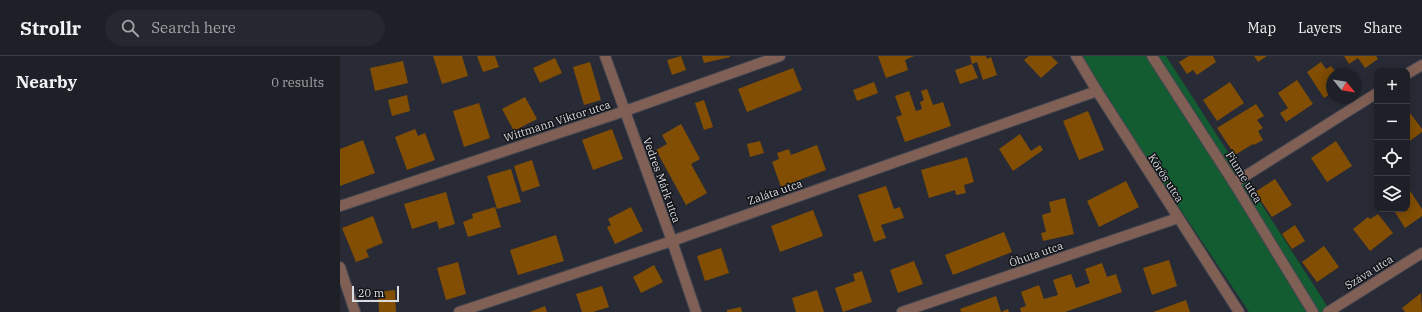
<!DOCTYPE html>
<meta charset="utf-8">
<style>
:root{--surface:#1e2028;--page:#262830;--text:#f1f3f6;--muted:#a1a3a8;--line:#3c3e45}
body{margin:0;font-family:"IBM Plex Serif",serif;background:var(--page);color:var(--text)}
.controls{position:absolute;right:12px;top:12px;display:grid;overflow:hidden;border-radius:8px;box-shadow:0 2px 10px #0003}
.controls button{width:36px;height:36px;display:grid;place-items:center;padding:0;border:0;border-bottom:1px solid var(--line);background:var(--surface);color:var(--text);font:20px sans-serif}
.compass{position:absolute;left:986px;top:12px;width:36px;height:36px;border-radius:50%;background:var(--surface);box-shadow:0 2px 10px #0003;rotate:120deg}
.scale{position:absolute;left:12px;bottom:10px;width:47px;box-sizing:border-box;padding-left:4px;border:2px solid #dadce2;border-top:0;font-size:11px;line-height:14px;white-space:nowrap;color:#dadce2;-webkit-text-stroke:3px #121418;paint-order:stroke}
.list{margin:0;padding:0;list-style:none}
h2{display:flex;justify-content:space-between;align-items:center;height:52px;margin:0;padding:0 16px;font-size:17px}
h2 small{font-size:13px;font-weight:400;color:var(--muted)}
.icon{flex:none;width:22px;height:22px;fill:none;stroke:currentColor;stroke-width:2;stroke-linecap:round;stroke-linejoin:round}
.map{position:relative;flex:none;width:1082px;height:256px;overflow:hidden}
header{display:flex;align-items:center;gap:24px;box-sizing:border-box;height:56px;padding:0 20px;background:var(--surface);border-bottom:1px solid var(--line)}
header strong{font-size:19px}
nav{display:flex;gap:22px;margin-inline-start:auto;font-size:14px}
.search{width:280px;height:36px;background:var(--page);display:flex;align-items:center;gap:10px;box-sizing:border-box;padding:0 14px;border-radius:22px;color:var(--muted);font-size:15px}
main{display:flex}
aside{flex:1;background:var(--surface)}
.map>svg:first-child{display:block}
</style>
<header>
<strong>Strollr</strong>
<div class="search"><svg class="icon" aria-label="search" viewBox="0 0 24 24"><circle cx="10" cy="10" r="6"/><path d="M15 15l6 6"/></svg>Search here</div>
<nav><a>Map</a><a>Layers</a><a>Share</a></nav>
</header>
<main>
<aside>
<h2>Nearby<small>0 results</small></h2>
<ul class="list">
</ul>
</aside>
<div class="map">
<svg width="1082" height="256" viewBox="0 0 1082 256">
<rect width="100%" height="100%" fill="#282b35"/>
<!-- green -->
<polygon fill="#135b31" points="738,0 826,0 991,256 909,256"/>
<!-- building -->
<g fill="#814e03">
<polygon points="93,0 122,0 128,20 102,28"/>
<polygon points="137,0 155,0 159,11 143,16"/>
<polygon points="341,0 346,14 332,19 327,4"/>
<polygon points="362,0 390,0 390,1 364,7"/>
<polygon points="538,0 574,0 565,4 568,14 546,22"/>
<polygon points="630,0 646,0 647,3 651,1 657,19 643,24 637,6 632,8"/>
<polygon points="689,0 711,0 718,7 701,22 684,4"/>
<polygon points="849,0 873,0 876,6 857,19 853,14 847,18 839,6"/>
<polygon points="914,0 927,0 918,6"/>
<polygon points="1004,0 1036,0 1038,3 1025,12 1018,2 1009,8"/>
<polygon points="215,2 222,17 200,27 193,12"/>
<polygon points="63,5 68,27 35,35 30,12"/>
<polygon points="250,6 261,44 244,49 233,11"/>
<polygon points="981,6 986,13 991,10 997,18 992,18 992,37 984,42 967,16"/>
<polygon points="632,8 638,22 620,28 615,14"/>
<polygon points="453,12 462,34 407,56 398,33"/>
<polygon points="957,24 973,48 946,66 940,57 948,52 938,37"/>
<polygon points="534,26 538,37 517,45 513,34"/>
<polygon points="890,26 904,47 877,65 863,44"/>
<polygon points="587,33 593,49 603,46 611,70 565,86 556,61 562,59 555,40 569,35 576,55 582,53 580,46 584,44 581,35"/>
<polygon points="67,39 70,55 52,60 48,44"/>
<polygon points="185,41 197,63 174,75 162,53"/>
<polygon points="364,44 373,71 364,74 355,47"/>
<polygon points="139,47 150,82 124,91 113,55"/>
<polygon points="916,48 924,60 917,64 923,72 918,75 923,84 914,89 913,88 895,99 877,72"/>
<polygon points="1067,53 1082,73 1082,76 1067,87"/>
<polygon points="748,55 764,94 739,104 723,65"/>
<polygon points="341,68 360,103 351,108 367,137 346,149 316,94 327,88 322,79"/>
<polygon points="75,73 78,80 85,77 95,104 67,114 55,81"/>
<polygon points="272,73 283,103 253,114 242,84"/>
<polygon points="680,78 691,95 700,89 703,94 673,115 659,93"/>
<polygon points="23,84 35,117 0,130 0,93"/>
<polygon points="420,85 424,97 410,101 407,88"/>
<polygon points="996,85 1012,110 987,126 971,102"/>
<polygon points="477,89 486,114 441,131 432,106 439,103 437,97 449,93 451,99"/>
<polygon points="627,101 634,126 624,129 626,137 616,139 615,134 589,142 581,114"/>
<polygon points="192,104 200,130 182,136 174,110"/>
<polygon points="171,113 181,146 157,153 147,120"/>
<polygon points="935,123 952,149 932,161 915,136"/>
<polygon points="786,125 799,151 759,171 747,145"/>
<polygon points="546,130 554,153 560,151 564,162 541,169 546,182 534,186 518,139"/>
<polygon points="1067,130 1082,153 1082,160 1065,172 1053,153 1067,153"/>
<polygon points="106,136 115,168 99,173 97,165 72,173 64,148"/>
<polygon points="725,142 734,178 703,185 701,177 706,176 702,159 711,156 709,146"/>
<polygon points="155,151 161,171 128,181 123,166 133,162 132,158"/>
<polygon points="291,151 303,175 275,188 267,171 271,169 268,163"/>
<polygon points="473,154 483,180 440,196 431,170"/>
<polygon points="1038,158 1053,177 1030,195 1013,173 1028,161 1030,163"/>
<polygon points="33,160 43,187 26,194 29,201 16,206 2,172"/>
<polygon points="955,169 965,185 952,193 942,178"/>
<polygon points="664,176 672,196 613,219 605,199"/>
<polygon points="216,179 224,205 178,219 170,194"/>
<polygon points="984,190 999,211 977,226 962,206"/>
<polygon points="381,192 389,217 365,225 357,200"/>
<polygon points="829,204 837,230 812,239 803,212"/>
<polygon points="574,205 583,228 558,237 550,214"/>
<polygon points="118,206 126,238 106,244 97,212"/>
<polygon points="762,207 767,221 776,218 782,236 725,256 681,256 680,252 686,250 681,236 699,229 704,243 718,239 713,224 731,218 736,232 750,227 745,213"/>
<polygon points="314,209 323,226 301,237 293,221"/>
<polygon points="522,215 532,246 503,256 495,232 515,225 513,218"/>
<polygon points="262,230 269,251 253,256 242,256 236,238"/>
<polygon points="55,234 56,256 39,256 38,236"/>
<polygon points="477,234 484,256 456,256 452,242"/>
<polygon points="1081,237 1082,256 1065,256 1062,252"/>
<polygon points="656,240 661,256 668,253 669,256 621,256 620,253"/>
<polygon points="846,244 850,256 813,256"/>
<polygon points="205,250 207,256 190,256"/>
<polygon points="401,251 402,256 387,256 387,254"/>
</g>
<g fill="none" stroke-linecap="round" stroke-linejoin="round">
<!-- minor casing -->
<g stroke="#444751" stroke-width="12">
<g id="minor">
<polyline points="265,0 332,185 356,256"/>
<polyline points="736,0 757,35 899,256"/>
<polyline points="812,0 894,127 973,256"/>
<polyline points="1067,18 1082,9"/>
<polyline points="894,127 1037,37"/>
<polyline points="0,150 285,55 440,0"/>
<polyline points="0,211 15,256"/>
<polyline points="119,256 332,185 757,35"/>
<polyline points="562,256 838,162"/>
<polyline points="988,256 1082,197"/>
</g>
</g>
<!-- minor -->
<use href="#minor" stroke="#805f55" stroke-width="10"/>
</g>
<g text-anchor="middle" stroke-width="3" stroke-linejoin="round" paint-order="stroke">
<!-- street labels -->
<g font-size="11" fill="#dadce2" stroke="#121418">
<text transform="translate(217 65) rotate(-18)" y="4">Wittmann Viktor utca</text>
<text transform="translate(904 121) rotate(58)" y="4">Fiume utca</text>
<text transform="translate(826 122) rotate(57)" y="4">Körös utca</text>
<text transform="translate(322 124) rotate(70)" y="4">Vedres Márk utca</text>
<text transform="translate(435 136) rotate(-19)" y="4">Zaláta utca</text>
<text transform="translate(696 198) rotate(-19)" y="4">Óhuta utca</text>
<text transform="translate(1029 216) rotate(-32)" y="4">Száva utca</text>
</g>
</g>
</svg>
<div class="controls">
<button>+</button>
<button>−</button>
<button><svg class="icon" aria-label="locate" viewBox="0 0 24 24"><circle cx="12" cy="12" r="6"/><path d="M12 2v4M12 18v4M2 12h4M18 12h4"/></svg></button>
<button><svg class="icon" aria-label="layers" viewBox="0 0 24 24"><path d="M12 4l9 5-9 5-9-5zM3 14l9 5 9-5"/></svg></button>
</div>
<svg class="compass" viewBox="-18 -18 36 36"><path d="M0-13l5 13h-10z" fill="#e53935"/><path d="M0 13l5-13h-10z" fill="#a1a3a8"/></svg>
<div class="scale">20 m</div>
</div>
</main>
